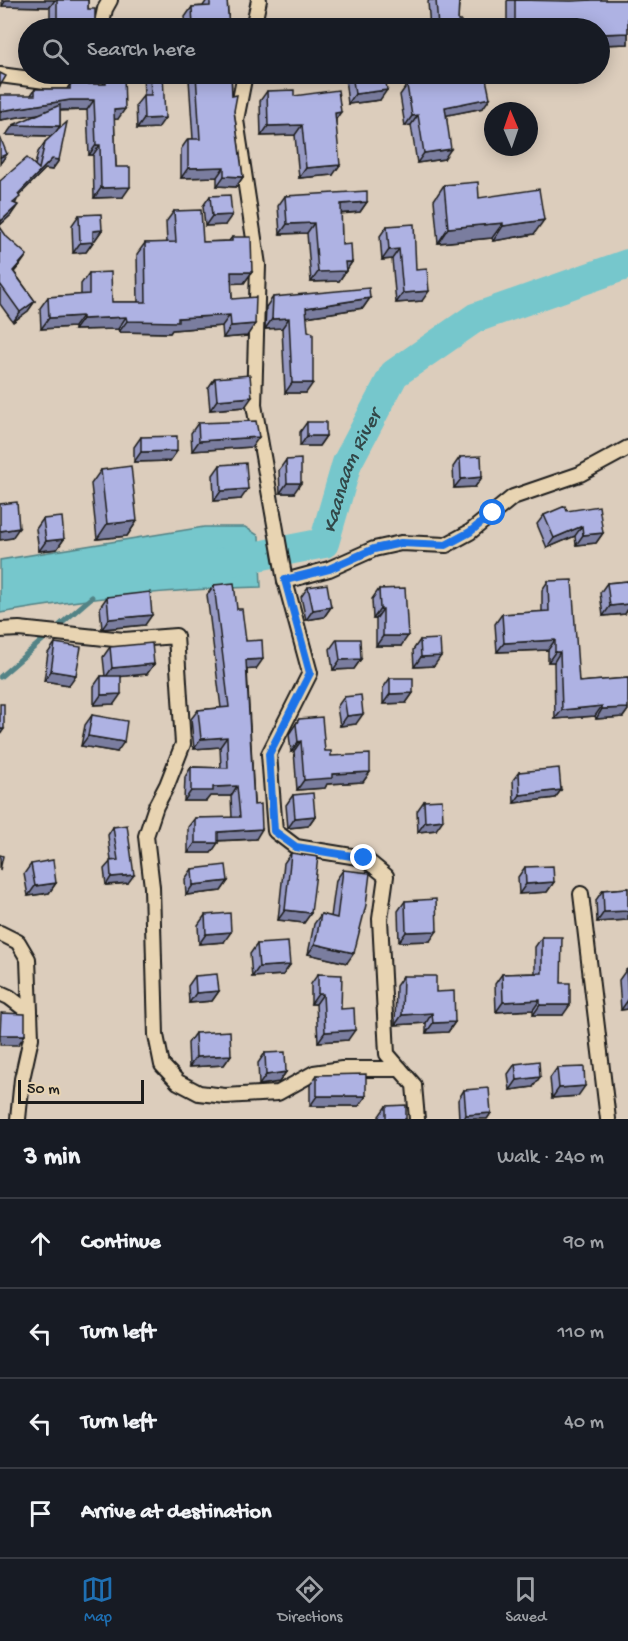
<!DOCTYPE html>
<meta charset="utf-8">
<style>
:root{--surface:#171b24;--page:#242831;--text:#f1f3f6;--muted:#9ea1a6;--line:#363941;--accent:#1f6fb2}
body{margin:0;font-family:"Gochi Hand",sans-serif;background:var(--page);color:var(--text)}
.compass{position:absolute;left:484px;top:102px;width:54px;height:54px;border-radius:50%;background:var(--surface);box-shadow:0 3px 15px #0003;rotate:358deg}
.scale{position:absolute;left:18px;bottom:15px;width:126px;box-sizing:border-box;padding-left:6px;border:3px solid #1c1c1c;border-top:0;font-size:16px;line-height:21px;white-space:nowrap;color:#1c1c1c;-webkit-text-stroke:4px #e8d4b2;paint-order:stroke}
.stop{position:absolute;width:18px;height:18px;margin:-14px;border:4px solid #1a73e8;border-radius:50%;background:#fff}
.stop.end{background:#1a73e8;border-color:#fff;box-shadow:0 2px 6px #0008}
.list{margin:0;padding:0;list-style:none}
h2{display:flex;justify-content:space-between;align-items:center;height:78px;margin:0;padding:0 24px;font-size:26px}
h2 small{font-size:20px;font-weight:400;color:var(--muted)}
.list li{display:grid;grid-template-columns:39px 1fr auto;gap:18px;align-items:center;box-sizing:border-box;height:90px;padding:0 24px;border-top:2px solid var(--line)}
.list b{display:block;font-size:22px;white-space:nowrap}
.list em{font-size:20px;font-style:normal;color:var(--muted)}
.icon{flex:none;width:33px;height:33px;fill:none;stroke:currentColor;stroke-width:2;stroke-linecap:round;stroke-linejoin:round}
.map{position:relative;flex:none;width:628px;height:1119px;overflow:hidden}
.search{position:absolute;background:var(--surface);box-shadow:0 3px 15px #0003;left:18px;right:18px;top:18px;height:66px;display:flex;align-items:center;gap:15px;box-sizing:border-box;padding:0 21px;border-radius:33px;color:var(--muted);font-size:22px}
.sheet{height:438px;background:var(--surface)}
nav{display:flex;justify-content:space-around;align-items:center;box-sizing:border-box;height:84px;border-top:2px solid var(--line);background:var(--surface);font-size:16px;color:var(--muted)}
nav a{display:grid;justify-items:center;gap:3px}
nav .on{color:var(--accent)}
.map>svg:first-child{display:block}
</style>
<div class="map">
<svg width="628" height="1119" viewBox="0 0 628 1119">
<rect width="100%" height="100%" fill="#dccdbc"/>
<filter id="ink" filterUnits="userSpaceOnUse"><feTurbulence type="fractalNoise" baseFrequency=".0167" numOctaves="2"/><feDisplacementMap in="SourceGraphic" scale="12" xChannelSelector="R" yChannelSelector="G"/><feConvolveMatrix kernelMatrix="1 2 1 2 8 2 1 2 1" color-interpolation-filters="sRGB"/></filter>
<g filter="url(#ink)">
<!-- water -->
<path fill="#76c7cc" stroke="#528386" stroke-width="1.5" d="M204 527H245L259 536 261 587C173 589 86 598 0 613V560Z"/>
<g fill="none" stroke-linecap="round" stroke-linejoin="round">
<!-- stream -->
<polyline stroke="#528386" stroke-width="5" points="0,677 92,597"/>
<!-- river -->
<path stroke="#76c7cc" stroke-width="30" id="s1" d="M221 563 324 543 347 463 394 374 475 318 628 264"/>
<!-- street casing -->
<g stroke="#1c1c1c" stroke-width="18">
<g id="street">
<polyline points="101,28 105,9 110,0"/>
<polyline points="253,28 259,0"/>
<polyline points="245,74 236,120 258,265 254,405 285,581 310,673 269,754 275,831 296,847 364,858 386,876 380,919 387,1054 414,1085 417,1119"/>
<polyline points="0,75 83,86 89,83 92,74"/>
<polyline points="285,581 329,569 374,549 401,543 446,545 470,532 513,497 580,474 628,448"/>
<polyline points="0,630 19,629 124,640 176,636 183,744 167,785 156,806 146,836 152,887 156,1035 162,1065 178,1082 199,1093 225,1096 278,1093 314,1073 342,1069 400,1069"/>
<polyline points="581,894 608,1119"/>
<polyline points="0,933 18,942 28,959 31,1038 22,1079 18,1119"/>
<polyline points="0,993 9,997 30,1013"/>
</g>
</g>
<!-- street -->
<use href="#street" stroke="#e8d4b2" stroke-width="14"/>
</g>
<!-- wall -->
<g fill="#9699c3" stroke="#1c1c1c" stroke-width="1.5">
<polygon points="2,0 88,0 88,9 95,28 50,28 50,7 2,6"/>
<polygon points="207,0 227,0 229,28 149,28 186,27 185,17 192,7 203,6"/>
<polygon points="429,0 459,0 458,21 462,28 430,28 428,2"/>
<polygon points="508,0 571,1 593,0 628,0 628,44 600,45 600,28 507,28 507,1"/>
<polygon points="104,74 124,74 118,119 114,119 116,167 123,197 94,198 93,155 89,155 87,110 60,111 60,126 55,133 59,160 52,170 45,169 19,195 11,215 0,225 0,181 35,165 38,152 45,142 52,136 6,135 38,114 0,120 31,95 35,89 67,89 70,84 103,84 105,81"/>
<polygon points="143,74 231,74 232,96 243,177 236,187 217,186 217,177 181,178 181,149 188,139 193,139 189,79 163,80 158,128 137,129 136,105 144,95"/>
<polygon points="348,74 385,74 380,100 348,104 345,78"/>
<polygon points="441,74 485,74 483,108 447,115 444,159 417,163 411,125 405,126 400,95 407,85 442,79"/>
<polygon points="267,91 294,96 336,120 333,175 299,178 295,135 261,136 260,101"/>
<polygon points="444,185 479,198 534,234 493,241 492,238 438,243 434,200"/>
<polygon points="210,196 225,225 205,226 203,206"/>
<polygon points="285,196 367,202 360,212 341,214 342,245 352,262 339,281 311,282 307,233 280,234 278,206"/>
<polygon points="174,211 203,242 229,241 232,237 252,272 244,283 231,283 232,299 247,336 223,338 222,326 172,330 170,333 119,332 118,329 74,330 74,327 41,329 40,308 48,297 81,295 81,284 89,273 112,302 138,302 137,254 145,243 167,243 166,222"/>
<polygon points="79,215 102,230 95,240 93,240 93,242 86,252 73,253 72,225"/>
<polygon points="387,226 416,270 422,301 396,303 392,259 382,260 380,236"/>
<polygon points="0,227 20,265 14,272 35,301 28,311 13,322 0,304"/>
<polygon points="273,297 370,298 363,308 306,317 306,393 285,393 282,328 265,329 266,307"/>
<polygon points="215,378 245,407 210,410 208,388"/>
<polygon points="307,422 326,436 319,446 300,446 300,432"/>
<polygon points="198,423 252,447 192,451 191,433"/>
<polygon points="141,437 177,451 170,461 134,462 134,447"/>
<polygon points="460,457 482,477 475,487 454,488 453,467"/>
<polygon points="286,460 294,493 280,493 279,470"/>
<polygon points="220,465 241,499 214,501 213,475"/>
<polygon points="101,470 137,521 127,536 97,539 91,484"/>
<polygon points="567,511 603,533 596,543 576,545 575,536 547,548 537,524 544,515"/>
<polygon points="43,519 64,539 57,549 39,551 36,529"/>
<polygon points="548,581 579,682 628,678 628,710 623,717 596,719 595,716 555,719 554,662 548,662 548,650 497,652 495,624 502,614 542,612 542,590"/>
<polygon points="628,581 628,609 625,614 603,616 600,593 607,583"/>
<polygon points="214,585 237,609 246,641 256,669 247,669 256,839 218,841 211,853 188,853 188,827 195,818 232,818 231,796 210,796 206,801 184,801 185,777 191,767 221,768 220,747 194,749 191,719 198,710 221,708 207,595"/>
<polygon points="308,587 331,607 324,617 306,620 301,597"/>
<polygon points="379,589 401,646 376,646 376,619 373,619 372,599"/>
<polygon points="107,597 145,625 102,629 100,607"/>
<polygon points="337,639 361,659 354,669 333,670 330,649"/>
<polygon points="420,640 434,666 414,667 413,650"/>
<polygon points="55,643 69,685 44,681 48,653"/>
<polygon points="110,647 154,664 147,674 121,676 114,704 94,705 94,686 101,676 105,676 103,657"/>
<polygon points="390,678 413,693 406,703 383,704 383,688"/>
<polygon points="344,697 356,724 340,726 337,707"/>
<polygon points="92,715 117,752 81,746 85,725"/>
<polygon points="299,719 325,751 331,756 370,772 363,782 327,784 325,788 297,790 294,751 291,752 289,734"/>
<polygon points="519,772 561,790 555,798 514,803 513,780"/>
<polygon points="293,795 315,816 308,826 288,828 286,805"/>
<polygon points="424,801 436,830 418,832 417,811"/>
<polygon points="113,827 128,883 106,885 104,869 111,861 108,835"/>
<polygon points="291,853 311,913 304,923 278,920 284,863"/>
<polygon points="31,864 56,883 49,893 28,896 24,874"/>
<polygon points="525,867 554,882 547,892 519,894 518,877"/>
<polygon points="192,869 228,881 221,891 186,895 185,879"/>
<polygon points="343,870 347,963 308,954 314,924 321,914 331,917 336,880"/>
<polygon points="628,888 628,919 627,920 597,922 596,900 603,890"/>
<polygon points="405,901 430,941 399,942 398,911"/>
<polygon points="205,915 224,942 199,944 198,925"/>
<polygon points="542,937 561,983 563,1015 533,1015 533,1010 496,1012 495,984 502,974 535,973 535,947"/>
<polygon points="257,944 283,975 252,977 250,954"/>
<polygon points="628,969 628,1009 621,1010 619,980 626,970"/>
<polygon points="318,974 341,1009 348,1040 318,1042 316,1004 311,1004 311,984"/>
<polygon points="195,976 219,991 212,1001 189,1003 188,986"/>
<polygon points="403,976 436,992 455,1022 448,1032 426,1033 426,1023 395,1025 396,986"/>
<polygon points="195,1033 231,1055 224,1065 189,1067 188,1043"/>
<polygon points="265,1053 286,1072 279,1082 259,1085 258,1063"/>
<polygon points="515,1064 533,1087 510,1090 508,1074"/>
<polygon points="557,1068 578,1096 552,1098 550,1078"/>
<polygon points="317,1075 366,1096 359,1106 310,1106 310,1085"/>
<polygon points="464,1090 491,1113 487,1119 459,1119 458,1100"/>
<polygon points="386,1106 406,1119 379,1119 379,1116"/>
</g>
<!-- shaded-wall -->
<g fill="#7a7d9f" stroke="#1c1c1c" stroke-width="1.5">
<polygon points="6,0 55,0 50,7 2,6"/>
<polygon points="628,33 628,44 600,45 600,36 601,34"/>
<polygon points="160,74 193,74 189,79 155,80"/>
<polygon points="387,90 380,100 348,104 355,94"/>
<polygon points="490,98 483,108 438,117 445,107"/>
<polygon points="70,100 94,100 87,110 63,110 0,120 0,111"/>
<polygon points="125,109 118,119 107,120 114,110"/>
<polygon points="341,112 334,122 335,113"/>
<polygon points="418,115 411,125 405,126 412,116"/>
<polygon points="165,118 158,128 137,129 144,119"/>
<polygon points="13,125 60,126 53,136 6,135"/>
<polygon points="302,125 295,135 261,136 268,126"/>
<polygon points="96,145 100,145 93,155 89,155"/>
<polygon points="451,149 444,159 417,163 424,153"/>
<polygon points="7,154 0,164 0,157"/>
<polygon points="52,159 59,160 52,170 45,169 11,204 18,194"/>
<polygon points="340,165 333,175 299,178 306,168"/>
<polygon points="224,167 217,177 181,178 188,168"/>
<polygon points="224,176 243,177 236,187 217,186"/>
<polygon points="130,187 123,197 94,198 101,188"/>
<polygon points="367,202 360,212 334,214 341,204"/>
<polygon points="18,205 11,215 0,225 1,221"/>
<polygon points="232,215 225,225 205,226 212,216"/>
<polygon points="544,220 534,234 493,241 503,226"/>
<polygon points="314,223 307,233 280,234 287,224"/>
<polygon points="503,223 492,238 438,243 448,228"/>
<polygon points="102,230 95,240 86,241 93,231"/>
<polygon points="93,242 86,252 73,253 80,243"/>
<polygon points="399,249 392,259 382,260 389,250"/>
<polygon points="27,255 20,265 6,281 13,271"/>
<polygon points="345,262 352,262 339,281 311,282 318,272"/>
<polygon points="231,272 252,272 244,283 223,284"/>
<polygon points="429,291 422,301 396,303 403,293"/>
<polygon points="370,298 363,308 299,318 306,308"/>
<polygon points="35,301 28,311 13,322 20,312"/>
<polygon points="230,315 222,326 172,330 170,333 119,332 127,321"/>
<polygon points="82,316 74,327 41,329 49,318"/>
<polygon points="126,317 118,329 74,330 82,319"/>
<polygon points="289,318 282,328 265,329 272,319"/>
<polygon points="255,324 247,336 223,338 231,326"/>
<polygon points="292,383 313,383 306,393 285,393"/>
<polygon points="252,397 245,407 210,410 217,400"/>
<polygon points="307,436 326,436 319,446 300,446"/>
<polygon points="259,437 252,447 192,451 199,441"/>
<polygon points="177,451 170,461 134,462 141,452"/>
<polygon points="482,477 475,487 454,488 461,479"/>
<polygon points="287,483 301,483 294,493 280,493"/>
<polygon points="248,489 241,499 214,501 221,491"/>
<polygon points="137,521 127,536 97,539 107,524"/>
<polygon points="582,526 575,536 547,548 554,538"/>
<polygon points="19,528 12,538 0,540 0,531"/>
<polygon points="603,533 596,543 576,545 583,535"/>
<polygon points="64,539 57,549 39,551 46,541"/>
<polygon points="628,604 628,609 625,614 603,616 610,606"/>
<polygon points="331,607 324,617 306,620 313,610"/>
<polygon points="380,609 383,609 376,619 373,619"/>
<polygon points="152,615 145,625 102,629 109,619"/>
<polygon points="383,636 408,636 401,646 376,646"/>
<polygon points="555,640 548,650 497,652 504,643"/>
<polygon points="555,652 560,652 554,662 548,662"/>
<polygon points="441,656 434,666 414,667 421,657"/>
<polygon points="263,659 256,669 240,670 246,660"/>
<polygon points="361,659 354,669 333,670 340,660"/>
<polygon points="154,664 147,674 105,678 112,668"/>
<polygon points="51,671 76,675 69,685 44,681"/>
<polygon points="413,693 406,703 383,704 390,694"/>
<polygon points="121,694 114,704 94,705 101,695"/>
<polygon points="602,706 595,716 555,719 562,710"/>
<polygon points="628,708 628,710 623,717 596,719 602,709"/>
<polygon points="363,714 356,724 340,726 347,716"/>
<polygon points="0,729 4,729 0,735"/>
<polygon points="88,736 124,742 117,752 81,746"/>
<polygon points="227,737 220,747 194,749 201,739"/>
<polygon points="301,741 294,751 291,752 298,742"/>
<polygon points="370,772 363,782 327,784 325,788 297,790 304,780 332,774"/>
<polygon points="237,786 231,796 210,796 206,801 184,801 191,791 213,787"/>
<polygon points="561,790 555,798 514,803 520,795"/>
<polygon points="315,816 308,826 288,828 295,818"/>
<polygon points="443,820 436,830 418,832 425,822"/>
<polygon points="262,829 256,839 211,841 218,832"/>
<polygon points="195,843 218,843 211,853 188,853"/>
<polygon points="134,875 128,883 106,885 111,877"/>
<polygon points="228,881 221,891 186,895 193,885"/>
<polygon points="554,882 547,892 519,894 526,884"/>
<polygon points="56,883 49,893 28,896 35,886"/>
<polygon points="285,910 311,913 304,923 278,920"/>
<polygon points="628,911 628,919 627,920 597,922 604,912"/>
<polygon points="437,931 430,941 399,942 406,932"/>
<polygon points="231,932 224,942 199,944 206,934"/>
<polygon points="315,944 354,953 347,963 308,954"/>
<polygon points="290,965 283,975 252,977 259,967"/>
<polygon points="219,991 212,1001 189,1003 196,993"/>
<polygon points="318,994 323,994 316,1004 311,1004"/>
<polygon points="540,1000 533,1010 496,1012 503,1002"/>
<polygon points="628,1000 628,1009 621,1010"/>
<polygon points="540,1005 570,1005 563,1015 533,1015"/>
<polygon points="432,1013 426,1023 395,1025 402,1015"/>
<polygon points="455,1022 448,1032 426,1033 433,1023"/>
<polygon points="355,1030 348,1040 318,1042 325,1032"/>
<polygon points="0,1035 25,1035 18,1045 0,1045"/>
<polygon points="231,1055 224,1065 189,1067 196,1057"/>
<polygon points="286,1072 279,1082 259,1085 266,1075"/>
<polygon points="540,1077 533,1087 510,1090 517,1080"/>
<polygon points="585,1086 578,1096 552,1098 559,1088"/>
<polygon points="317,1096 366,1096 359,1106 310,1106"/>
<polygon points="491,1113 487,1119 464,1119 466,1115"/>
</g>
<!-- building -->
<g fill="#aeb2e3" stroke="#1c1c1c" stroke-width="1.5">
<polygon points="57,0 88,0 88,9 95,9 95,28 57,28"/>
<polygon points="210,0 227,0 229,28 149,28 193,27 192,7 210,6"/>
<polygon points="436,0 459,0 458,21 461,21 462,28 438,28"/>
<polygon points="515,0 571,1 593,0 628,0 628,33 601,34 601,36 600,37 600,28 515,28"/>
<polygon points="380,22 380,28 357,28 356,25"/>
<polygon points="0,73 6,76 0,86"/>
<polygon points="112,74 124,74 125,109 114,110 116,167 130,167 130,187 101,188 100,145 96,145 94,100 70,100 0,111 0,95 35,95 35,89 70,89 70,84 106,84 106,79 112,79"/>
<polygon points="150,74 163,74 165,118 144,119 143,95 151,95"/>
<polygon points="196,74 231,74 232,96 237,95 234,111 243,177 224,176 224,167 188,168 188,139 200,139"/>
<polygon points="352,74 385,74 387,90 355,94"/>
<polygon points="450,74 485,74 490,98 445,107 451,149 424,153 418,115 412,116 407,85 451,78"/>
<polygon points="294,90 294,96 338,90 341,112 335,113 340,165 306,168 302,125 268,126 267,91"/>
<polygon points="60,105 60,126 13,125"/>
<polygon points="67,122 59,160 52,159 18,194 20,197 13,203 18,205 1,221 0,218 0,181 27,158 39,169 45,142"/>
<polygon points="0,137 7,154 0,157"/>
<polygon points="478,182 479,198 539,189 544,220 503,226 503,223 448,228 444,185"/>
<polygon points="367,191 367,202 341,204 342,245 351,244 352,262 345,262 346,271 318,272 314,223 287,224 285,196"/>
<polygon points="230,195 232,215 212,216 210,196"/>
<polygon points="201,210 203,242 232,241 232,237 251,237 252,272 231,272 232,299 256,297 255,324 231,326 230,315 178,318 178,322 127,321 126,317 82,319 82,316 49,318 48,297 89,294 89,273 111,272 112,302 146,302 145,243 176,242 174,211"/>
<polygon points="101,214 102,230 93,231 93,242 80,243 79,215"/>
<polygon points="414,224 416,270 427,269 429,291 403,293 399,249 389,250 387,226"/>
<polygon points="0,227 7,237 27,255 13,271 35,301 20,312 0,284"/>
<polygon points="369,288 370,298 306,308 308,331 313,333 313,383 292,383 289,318 272,319 273,297"/>
<polygon points="250,375 252,397 217,400 215,378"/>
<polygon points="256,421 259,437 199,441 198,423"/>
<rect x="307" y="422" width="19" height="14"/>
<polygon points="177,436 177,451 141,452 141,437"/>
<polygon points="481,456 482,477 461,479 460,457"/>
<polygon points="301,459 301,483 287,483 286,460"/>
<polygon points="246,463 248,489 221,491 220,465"/>
<polygon points="131,466 137,521 107,524 101,470"/>
<polygon points="17,502 19,528 0,531 0,504"/>
<polygon points="565,506 567,511 599,506 603,533 583,535 582,526 554,538 544,515"/>
<polygon points="62,517 64,539 46,541 43,519"/>
<polygon points="572,580 579,682 628,678 628,708 602,709 602,706 562,710 560,652 555,652 555,640 504,643 502,614 549,611 548,581"/>
<polygon points="628,581 628,604 610,606 607,583"/>
<polygon points="234,583 237,609 242,609 246,641 262,640 263,659 246,660 254,805 261,804 262,829 218,832 218,843 195,843 195,818 240,817 237,786 213,787 213,791 191,791 191,767 228,768 227,737 201,739 198,710 229,707 214,585"/>
<polygon points="327,584 331,607 313,610 308,587"/>
<polygon points="405,588 408,636 383,636 383,609 380,609 379,589"/>
<polygon points="150,592 152,615 109,619 107,597"/>
<polygon points="337,639 360,639 361,659 340,660"/>
<polygon points="440,639 441,656 421,657 420,640"/>
<polygon points="55,643 81,647 76,675 51,671"/>
<polygon points="152,643 154,664 112,668 110,647"/>
<polygon points="101,676 121,676 121,694 101,695"/>
<polygon points="390,678 413,678 413,693 390,694"/>
<polygon points="361,695 363,714 347,716 344,697"/>
<rect x="0" y="704" width="4" height="25"/>
<polygon points="92,715 127,721 124,742 88,736"/>
<polygon points="322,717 325,751 331,751 331,756 370,754 370,772 332,774 332,778 304,780 301,741 298,742 296,724 299,719"/>
<polygon points="559,768 561,790 520,795 519,772"/>
<polygon points="313,793 315,816 295,818 293,795"/>
<polygon points="442,800 443,820 425,822 424,801"/>
<polygon points="127,825 134,875 111,877 110,861 118,860 113,827"/>
<polygon points="291,853 318,857 311,913 285,910"/>
<polygon points="0,855 3,856 0,870"/>
<polygon points="53,860 56,883 35,886 31,864"/>
<polygon points="226,865 228,881 193,885 192,869"/>
<polygon points="553,866 554,882 526,884 525,867"/>
<polygon points="343,870 370,873 366,905 354,953 315,944 321,914 337,918"/>
<polygon points="628,888 628,911 604,912 603,890"/>
<polygon points="436,899 437,931 406,932 405,901"/>
<polygon points="230,913 231,932 206,934 205,915"/>
<polygon points="542,937 562,937 561,983 570,983 570,1005 540,1005 540,1000 503,1002 502,974 542,973"/>
<polygon points="288,942 290,965 259,967 257,944"/>
<polygon points="628,969 628,1000 626,970"/>
<polygon points="217,974 219,991 196,993 195,976"/>
<polygon points="318,974 342,975 341,1009 354,1008 355,1030 325,1032 323,994 318,994"/>
<polygon points="403,976 436,976 436,992 454,991 455,1022 433,1023 432,1013 402,1015"/>
<polygon points="1,1013 25,1014 25,1035 0,1035"/>
<polygon points="230,1031 231,1055 196,1057 195,1033"/>
<polygon points="285,1052 286,1072 266,1075 265,1053"/>
<polygon points="539,1061 540,1077 517,1080 515,1064"/>
<polygon points="584,1067 585,1086 559,1088 557,1068"/>
<polygon points="366,1074 366,1096 317,1096 317,1075"/>
<polygon points="489,1088 491,1113 466,1115 464,1090"/>
<polygon points="406,1105 406,1119 386,1119 386,1106"/>
</g>
</g>
<g fill="none" stroke-linecap="round" stroke-linejoin="round" filter="url(#ink)">
<!-- route -->
<polyline stroke="#1a73e8" stroke-width="8" points="364,858 296,847 274,831 269,754 310,673 285,580 329,569 374,549 401,543 446,545 470,532 493,513"/>
</g>
<g text-anchor="middle" stroke-width="4.5" stroke-linejoin="round" paint-order="stroke">
<!-- water labels -->
<g font-size="21" font-style="italic" fill="#324748" stroke="#e8d4b2">
<text dy="7" stroke="none"><textPath href="#s1" startOffset="182">Kaanaam River</textPath></text>
</g>
</g>
</svg>
<svg class="compass" viewBox="-18 -18 36 36"><path d="M0-13l5 13h-10z" fill="#e53935"/><path d="M0 13l5-13h-10z" fill="#9ea1a6"/></svg>
<div class="scale">50 m</div>
<div class="stop" style="left:493px;top:513px"></div>
<div class="stop end" style="left:364px;top:858px"></div>
<div class="search"><svg class="icon" aria-label="search" viewBox="0 0 24 24"><circle cx="10" cy="10" r="6"/><path d="M15 15l6 6"/></svg>Search here</div>
</div>
<section class="sheet">
<h2>3 min<small>Walk · 240 m</small></h2>
<ul class="list">
<li><svg class="icon" aria-label="ahead" viewBox="0 0 24 24"><path d="M12 20V5M6 11l6-6 6 6"/></svg><div><b>Continue</b></div><em>90 m</em></li>
<li><svg class="icon" aria-label="left" viewBox="0 0 24 24"><path d="M17 20v-9H6M10 6l-5 5 5 5"/></svg><div><b>Turn left</b></div><em>110 m</em></li>
<li><svg class="icon" aria-label="left" viewBox="0 0 24 24"><path d="M17 20v-9H6M10 6l-5 5 5 5"/></svg><div><b>Turn left</b></div><em>40 m</em></li>
<li><svg class="icon" aria-label="arrive" viewBox="0 0 24 24"><path d="M6 21V4h12l-3 4 3 4H6"/></svg><div><b>Arrive at destination</b></div></li>
</ul>
</section>
<nav>
<a class="on"><svg class="icon" aria-label="map" viewBox="0 0 24 24"><path d="M3 6l6-2 6 2 6-2v14l-6 2-6-2-6 2zM9 4v14M15 6v14"/></svg>Map</a>
<a><svg class="icon" aria-label="directions" viewBox="0 0 24 24"><path d="M12 3l9 9-9 9-9-9zM9 14v-3h6M13 9l2 2-2 2"/></svg>Directions</a>
<a><svg class="icon" aria-label="saved" viewBox="0 0 24 24"><path d="M7 4h10v16l-5-4-5 4z"/></svg>Saved</a>
</nav>
